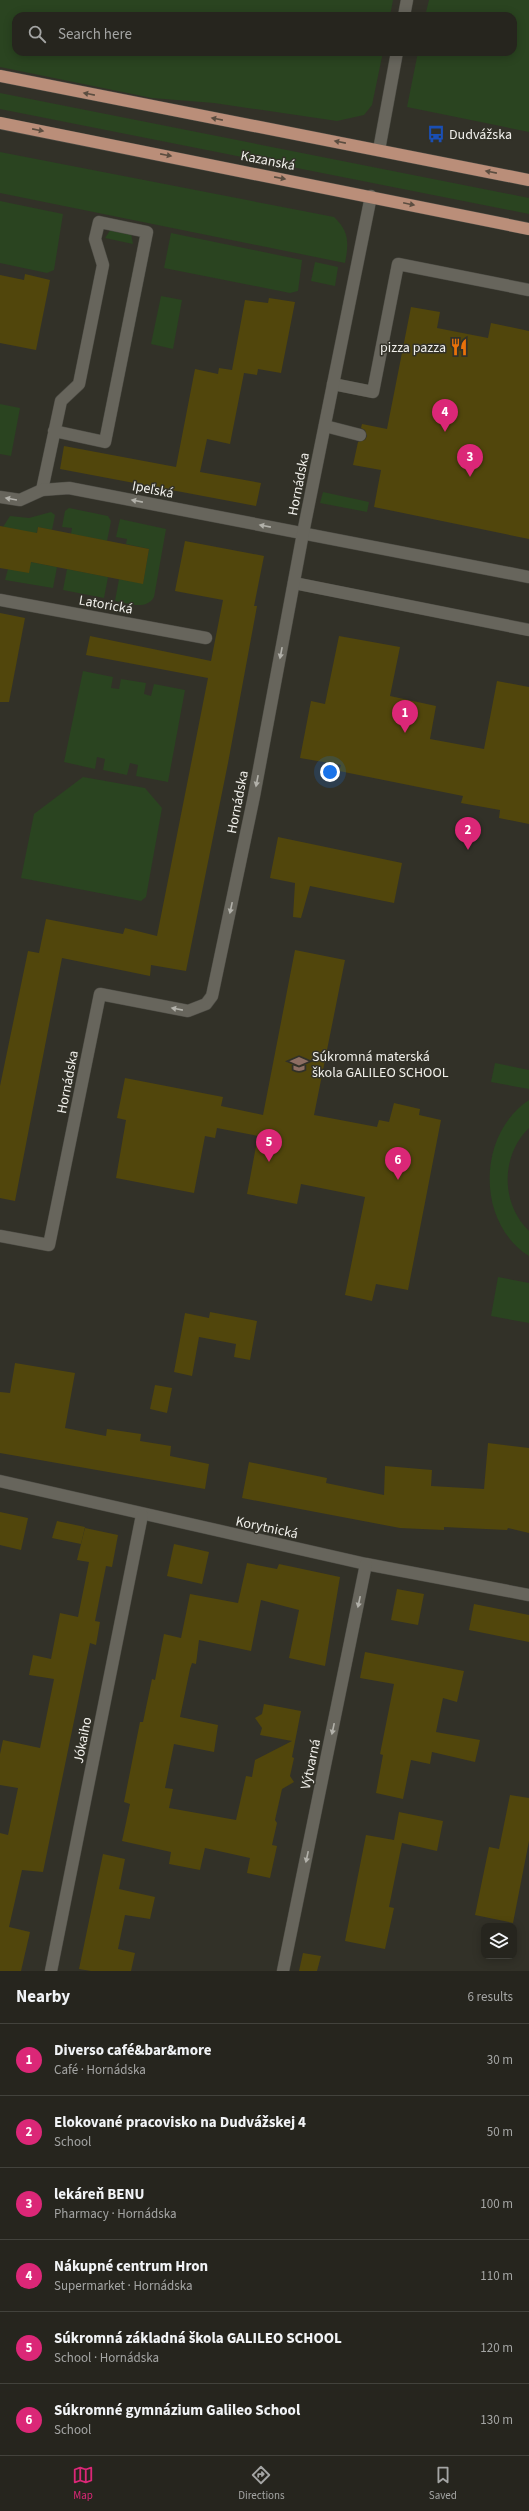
<!DOCTYPE html>
<meta charset="utf-8">
<style>
:root{--surface:#26251e;--page:#32312b;--text:#f1f3f6;--muted:#a4a5a4;--line:#42423c;--accent:#db2777}
body{margin:0;font-family:"Source Sans 3",sans-serif;background:var(--page);color:var(--text)}
.controls{position:absolute;right:12px;bottom:12px;display:grid;overflow:hidden;border-radius:8px;box-shadow:0 2px 10px #0003}
.controls button{width:36px;height:36px;display:grid;place-items:center;padding:0;border:0;border-bottom:1px solid var(--line);background:var(--surface);color:var(--text);font:20px sans-serif}
.you{position:absolute;left:330px;top:772px;width:14px;height:14px;margin:-10px;border:3px solid #fff;border-radius:50%;background:#1a73e8;box-shadow:0 0 0 6px #1a73e833}
.badge{display:grid;place-items:center;width:26px;height:26px;border-radius:50%;background:var(--accent);color:#fff;font-size:13px;font-weight:700}
.pin{position:absolute;translate:-50% -33px;filter:drop-shadow(0 1px 2px #0008)}
.pin::after{content:'';position:absolute;top:21px;width:14px;height:12px;background:inherit;clip-path:polygon(0 0,100% 0,50% 100%)}
.list{margin:0;padding:0;list-style:none}
h2{display:flex;justify-content:space-between;align-items:center;height:52px;margin:0;padding:0 16px;font-size:17px}
h2 small{font-size:13px;font-weight:400;color:var(--muted)}
.list li{display:grid;grid-template-columns:26px 1fr auto;gap:12px;align-items:center;box-sizing:border-box;height:72px;padding:0 16px;border-top:1px solid var(--line)}
.list b{display:block;font-size:15px;white-space:nowrap}
.list p{margin:0;font-size:13px;white-space:nowrap;color:var(--muted)}
.list em{font-size:13px;font-style:normal;color:var(--muted)}
.icon{flex:none;width:22px;height:22px;fill:none;stroke:currentColor;stroke-width:2;stroke-linecap:round;stroke-linejoin:round}
.map{position:relative;flex:none;width:529px;height:1971px;overflow:hidden}
.search{position:absolute;background:var(--surface);box-shadow:0 2px 10px #0003;left:12px;right:12px;top:12px;height:44px;display:flex;align-items:center;gap:10px;box-sizing:border-box;padding:0 14px;border-radius:12px;color:var(--muted);font-size:15px}
.sheet{height:484px;background:var(--surface)}
nav{display:flex;justify-content:space-around;align-items:center;box-sizing:border-box;height:56px;border-top:1px solid var(--line);background:var(--surface);font-size:11px;color:var(--muted)}
nav a{display:grid;justify-items:center;gap:2px}
nav .on{color:var(--accent)}
.map>svg:first-child{display:block}
</style>
<div class="map">
<svg width="529" height="1971" viewBox="0 0 529 1971">
<rect width="100%" height="100%" fill="#323128"/>
<!-- green -->
<g fill="#2a4420">
<polygon points="0,0 393,0 390,16 16,16 16,52 383,52 372,105 364,115 337,121 214,103 152,98 0,67"/>
<polygon points="429,0 529,0 529,132 407,107 418,52 513,52 513,16 425,16"/>
<polygon points="0,93 529,198 529,214 0,109"/>
<path d="M0 152 334 217C349 231 349 243 345 263L0 193Z"/>
<polygon points="0,201 63,214 54,270 47,273 0,263"/>
<polygon points="111,229 131,233 133,244 105,238"/>
<polygon points="171,233 302,260 298,291 290,293 164,268"/>
<polygon points="315,262 338,267 335,286 311,281"/>
<polygon points="161,296 182,300 173,349 151,344"/>
<polygon points="0,404 20,408 11,456 0,454"/>
<polygon points="323,492 369,502 367,512 320,503"/>
<polygon points="69,508 108,516 111,521 107,541 71,534 72,528 62,527 65,511"/>
<polygon points="51,512 55,515 52,530 38,527 35,539 3,527 10,516 29,518"/>
<path d="M120 519 166 529 154 597C146 611 128 603 115 601L119 579 143 583 149 549 126 544 127 539 116 537Z"/>
<polygon points="31,562 57,567 53,588 5,580 8,569"/>
<polygon points="67,569 108,577 104,598 63,590"/>
<polygon points="83,671 113,677 111,688 119,689 121,679 146,683 144,694 151,696 154,684 185,690 168,782 136,776 138,765 130,763 127,775 103,770 105,759 97,757 95,769 64,762"/>
<polygon points="83,777 145,788 162,808 146,897 141,901 21,878 34,814"/>
<polygon points="495,1063 529,1070 529,1089 491,1082"/>
<path d="M529 1100V1128C501 1155 500 1203 529 1231V1256C476 1223 477 1134 529 1100Z"/>
<polygon points="498,1277 529,1283 529,1323 491,1316"/>
</g>
<!-- building -->
<g fill="#51460c">
<polygon points="25,274 50,280 36,350 0,343 0,275 24,280"/>
<polygon points="269,298 295,302 281,373 258,369 257,375 244,373 230,444 207,439 200,472 261,483 256,506 60,469 64,446 176,467 195,369 218,374 219,368 232,370 245,300 268,303"/>
<polygon points="411,307 440,312 437,328 488,338 491,323 529,331 529,539 374,507 381,470 353,465 358,442 365,440 367,436 365,430 361,428 362,424 387,429"/>
<polygon points="0,526 37,533 38,527 149,549 143,584 31,562 29,573 0,568"/>
<polygon points="185,541 264,556 254,606 257,606 228,763 186,971 151,965 150,976 62,958 15,1201 0,1198 0,1086 28,951 39,953 46,919 123,934 125,928 157,936 208,678 86,655 90,636 211,661 223,600 175,591"/>
<polygon points="0,613 25,618 9,702 0,702"/>
<polygon points="339,636 400,647 390,696 436,706 430,739 484,749 497,681 529,687 529,824 499,818 500,810 461,803 463,796 339,771 341,765 300,758 311,701 325,704"/>
<polygon points="278,837 402,863 394,903 310,886 301,918 293,917 295,883 270,878"/>
<polygon points="295,950 345,960 314,1115 377,1127 379,1120 389,1122 394,1103 420,1109 419,1115 441,1120 408,1290 376,1284 372,1301 345,1295 365,1197 301,1184 297,1204 247,1194 258,1136 217,1128 215,1138 205,1136 194,1193 116,1178 126,1120 117,1118 125,1078 223,1097 221,1106 263,1115"/>
<polygon points="210,1312 257,1321 250,1360 234,1357 236,1344 199,1337 192,1376 174,1372 185,1313 209,1318"/>
<polygon points="15,1363 75,1373 65,1428 106,1436 107,1429 141,1434 140,1441 171,1446 170,1456 209,1464 205,1489 0,1453 0,1392 10,1393"/>
<polygon points="155,1385 172,1388 167,1413 150,1409"/>
<polygon points="488,1443 529,1448 529,1533 508,1528 507,1530 444,1527 444,1530 400,1528 242,1498 249,1462 327,1478 326,1483 384,1495 385,1466 432,1470 431,1486 484,1489"/>
<polygon points="0,1512 28,1518 21,1550 0,1545"/>
<polygon points="57,1521 85,1527 81,1544 52,1538"/>
<polygon points="85,1528 118,1535 112,1567 106,1566 95,1621 100,1622 96,1645 90,1643 43,1872 22,1870 9,1927 30,1932 21,1971 0,1971 0,1833 8,1835 18,1788 0,1785 0,1754 3,1740 40,1748 54,1679 29,1675 33,1655 51,1659 60,1613 78,1617 89,1562 77,1560"/>
<polygon points="174,1544 209,1552 202,1584 167,1576"/>
<polygon points="247,1563 277,1569 279,1564 340,1577 325,1666 289,1658 299,1610 261,1600 251,1651 199,1640 196,1664 192,1663 190,1669 180,1717 218,1725 214,1752 174,1744 165,1788 173,1789 169,1808 236,1820 246,1776 252,1777 255,1760 292,1741 260,1735 262,1728 255,1718 262,1714 264,1704 301,1711 292,1757 294,1758 290,1776 294,1782 282,1789 275,1820 277,1823 272,1845 277,1846 270,1878 247,1873 250,1858 205,1848 200,1870 169,1864 171,1852 122,1841 130,1804 124,1802 140,1722 143,1722 152,1679 155,1680 164,1634 181,1638 190,1594 238,1603"/>
<polygon points="397,1589 424,1594 418,1625 391,1620"/>
<polygon points="474,1604 529,1615 529,1642 469,1630"/>
<polygon points="365,1652 464,1671 457,1702 443,1698 436,1732 480,1740 475,1762 432,1752 430,1764 411,1760 403,1799 376,1793 383,1755 380,1754 394,1684 360,1678"/>
<polygon points="510,1795 529,1798 529,1841 513,1923 475,1915 489,1847 499,1849"/>
<polygon points="399,1812 443,1821 437,1851 402,1843 389,1907 394,1908 385,1949 345,1941 366,1835 394,1840"/>
<polygon points="103,1854 125,1859 119,1889 155,1897 150,1919 125,1915 118,1949 135,1953 131,1971 91,1971 79,1969"/>
<polygon points="303,1953 321,1956 317,1971 299,1971"/>
</g>
<g fill="none" stroke-linecap="round" stroke-linejoin="round">
<!-- minor casing -->
<g stroke="#4d4c45" stroke-width="13">
<g id="minor">
<polyline points="404,16 407,0"/>
<polyline points="379,150 397,52"/>
<polyline points="333,384 373,392 398,264 529,290"/>
<polyline points="325,426 360,435"/>
<polyline points="42,490 61,401 79,384 103,265 95,239 99,222 147,232 105,442 54,431"/>
<polyline points="0,497 20,500 42,490 69,488 529,577"/>
<polyline points="294,583 529,630"/>
<polyline points="0,600 206,638"/>
<polyline points="0,1236 49,1245 100,994 188,1011 206,1004 212,996 254,796 303,533 371,196"/>
<polyline points="0,1481 366,1564 529,1595"/>
<polyline points="51,1971 142,1515"/>
<polyline points="283,1971 366,1564"/>
</g>
</g>
<!-- major casing -->
<g stroke="#4d4c45" stroke-width="13">
<g id="major">
<polyline points="0,76 529,180"/>
<polyline points="0,123 529,229"/>
</g>
</g>
<!-- minor -->
<use href="#minor" stroke="#67655c" stroke-width="12"/>
<!-- major -->
<use href="#major" stroke="#ba8e79" stroke-width="12"/>
</g>
<!-- one-way arrows -->
<defs><path id="oneway-solid" d="M-6-.8H1V-3.2L6.5 0L1 3.2V.8H-6Z"/></defs>
<g fill="#5b4d40">
<use href="#oneway-solid" transform="translate(89 94) rotate(-169)"/>
<use href="#oneway-solid" transform="translate(217 119) rotate(-169)"/>
<use href="#oneway-solid" transform="translate(38 130) rotate(11)"/>
<use href="#oneway-solid" transform="translate(340 142) rotate(-169)"/>
<use href="#oneway-solid" transform="translate(166 155) rotate(11)"/>
<use href="#oneway-solid" transform="translate(491 172) rotate(-169)"/>
<use href="#oneway-solid" transform="translate(280 178) rotate(11)"/>
<use href="#oneway-solid" transform="translate(409 204) rotate(12)"/>
</g>
<g fill="#b2b1aa">
<use href="#oneway-solid" transform="translate(11 499) rotate(-170)"/>
<use href="#oneway-solid" transform="translate(137 501) rotate(-169)"/>
<use href="#oneway-solid" transform="translate(265 526) rotate(-169)"/>
<use href="#oneway-solid" transform="translate(281 653) rotate(101)"/>
<use href="#oneway-solid" transform="translate(257 781) rotate(101)"/>
<use href="#oneway-solid" transform="translate(231 908) rotate(102)"/>
<use href="#oneway-solid" transform="translate(177 1009) rotate(-169)"/>
<use href="#oneway-solid" transform="translate(359 1602) rotate(102)"/>
<use href="#oneway-solid" transform="translate(333 1729) rotate(102)"/>
<use href="#oneway-solid" transform="translate(307 1857) rotate(102)"/>
</g>
<!-- icons -->
<defs>
<g id="bus-bare" transform="scale(1.38)"><path d="M-5-6H5V4H4V6H2V4H-2V6H-4V4H-5ZM-3.5-4V0h7V-4ZM-3.5 1.2v1.5H-2V1.2ZM2 1.2v1.5H3.5V1.2Z" fill="#1a4fb4" stroke="#323128" stroke-width="2.5" paint-order="stroke"/></g>
<g id="restaurant-bare" transform="scale(1.38)"><path d="M-5-6h1v4h1v-4h1v4h1v-4h1v5L-1.5 .5V6h-2V.5L-5-1ZM5-6V6H3V1.5H1.5Q1.5-4 5-6Z" fill="#e8710a" stroke="#323128" stroke-width="2.5" paint-order="stroke"/></g>
<g id="school-bare" transform="scale(1.38)"><path d="M0-5L7-2L0 1L-7-2ZM-4 1L0 2.5L4 1V4Q0 6-4 4Z" fill="#8d6e63" stroke="#323128" stroke-width="2.5" paint-order="stroke"/></g>
</defs>
<g fill-rule="evenodd">
<use href="#bus-bare" x="436" y="134"/>
<use href="#restaurant-bare" x="459" y="347"/>
<use href="#school-bare" x="299" y="1064"/>
</g>
<g text-anchor="middle" stroke-width="3" stroke-linejoin="round" paint-order="stroke">
<!-- poi labels -->
<g font-size="14" fill="#f0efea" stroke="#323128" text-anchor="start">
<text x="449" y="139">Dudvážska</text>
<text x="446" y="352" text-anchor="end">pizza pazza</text>
<text x="312" y="1061">Súkromná materská<tspan x="312" dy="16">škola GALILEO SCHOOL</tspan></text>
</g>
<!-- street labels -->
<g font-size="14" fill="#f0efea" stroke="#323128">
<text transform="translate(268 160) rotate(11)" y="5">Kazanská</text>
<text transform="translate(298 484) rotate(-79)" y="5">Hornádska</text>
<text transform="translate(153 489) rotate(11)" y="5">Ipeľská</text>
<text transform="translate(106 604) rotate(10)" y="5">Latorická</text>
<text transform="translate(237 802) rotate(-79)" y="5">Hornádska</text>
<text transform="translate(67 1082) rotate(-79)" y="5">Hornádska</text>
<text transform="translate(267 1527) rotate(12)" y="5">Korytnická</text>
<text transform="translate(82 1740) rotate(-79)" y="5">Jókaiho</text>
<text transform="translate(310 1764) rotate(-78)" y="5">Výtvarná</text>
</g>
</g>
</svg>
<div class="controls">
<button><svg class="icon" aria-label="layers" viewBox="0 0 24 24"><path d="M12 4l9 5-9 5-9-5zM3 14l9 5 9-5"/></svg></button>
</div>
<div class="you"></div>
<div class="pin badge" style="left:405px;top:733px">1</div>
<div class="pin badge" style="left:468px;top:850px">2</div>
<div class="pin badge" style="left:470px;top:477px">3</div>
<div class="pin badge" style="left:445px;top:432px">4</div>
<div class="pin badge" style="left:269px;top:1162px">5</div>
<div class="pin badge" style="left:398px;top:1180px">6</div>
<div class="search"><svg class="icon" aria-label="search" viewBox="0 0 24 24"><circle cx="10" cy="10" r="6"/><path d="M15 15l6 6"/></svg>Search here</div>
</div>
<section class="sheet">
<h2>Nearby<small>6 results</small></h2>
<ul class="list">
<li><span class="badge">1</span><div><b>Diverso café&amp;bar&amp;more</b><p>Café · Hornádska</p></div><em>30 m</em></li>
<li><span class="badge">2</span><div><b>Elokované pracovisko na Dudvážskej 4</b><p>School</p></div><em>50 m</em></li>
<li><span class="badge">3</span><div><b>lekáreň BENU</b><p>Pharmacy · Hornádska</p></div><em>100 m</em></li>
<li><span class="badge">4</span><div><b>Nákupné centrum Hron</b><p>Supermarket · Hornádska</p></div><em>110 m</em></li>
<li><span class="badge">5</span><div><b>Súkromná základná škola GALILEO SCHOOL</b><p>School · Hornádska</p></div><em>120 m</em></li>
<li><span class="badge">6</span><div><b>Súkromné gymnázium Galileo School</b><p>School</p></div><em>130 m</em></li>
</ul>
</section>
<nav>
<a class="on"><svg class="icon" aria-label="map" viewBox="0 0 24 24"><path d="M3 6l6-2 6 2 6-2v14l-6 2-6-2-6 2zM9 4v14M15 6v14"/></svg>Map</a>
<a><svg class="icon" aria-label="directions" viewBox="0 0 24 24"><path d="M12 3l9 9-9 9-9-9zM9 14v-3h6M13 9l2 2-2 2"/></svg>Directions</a>
<a><svg class="icon" aria-label="saved" viewBox="0 0 24 24"><path d="M7 4h10v16l-5-4-5 4z"/></svg>Saved</a>
</nav>
